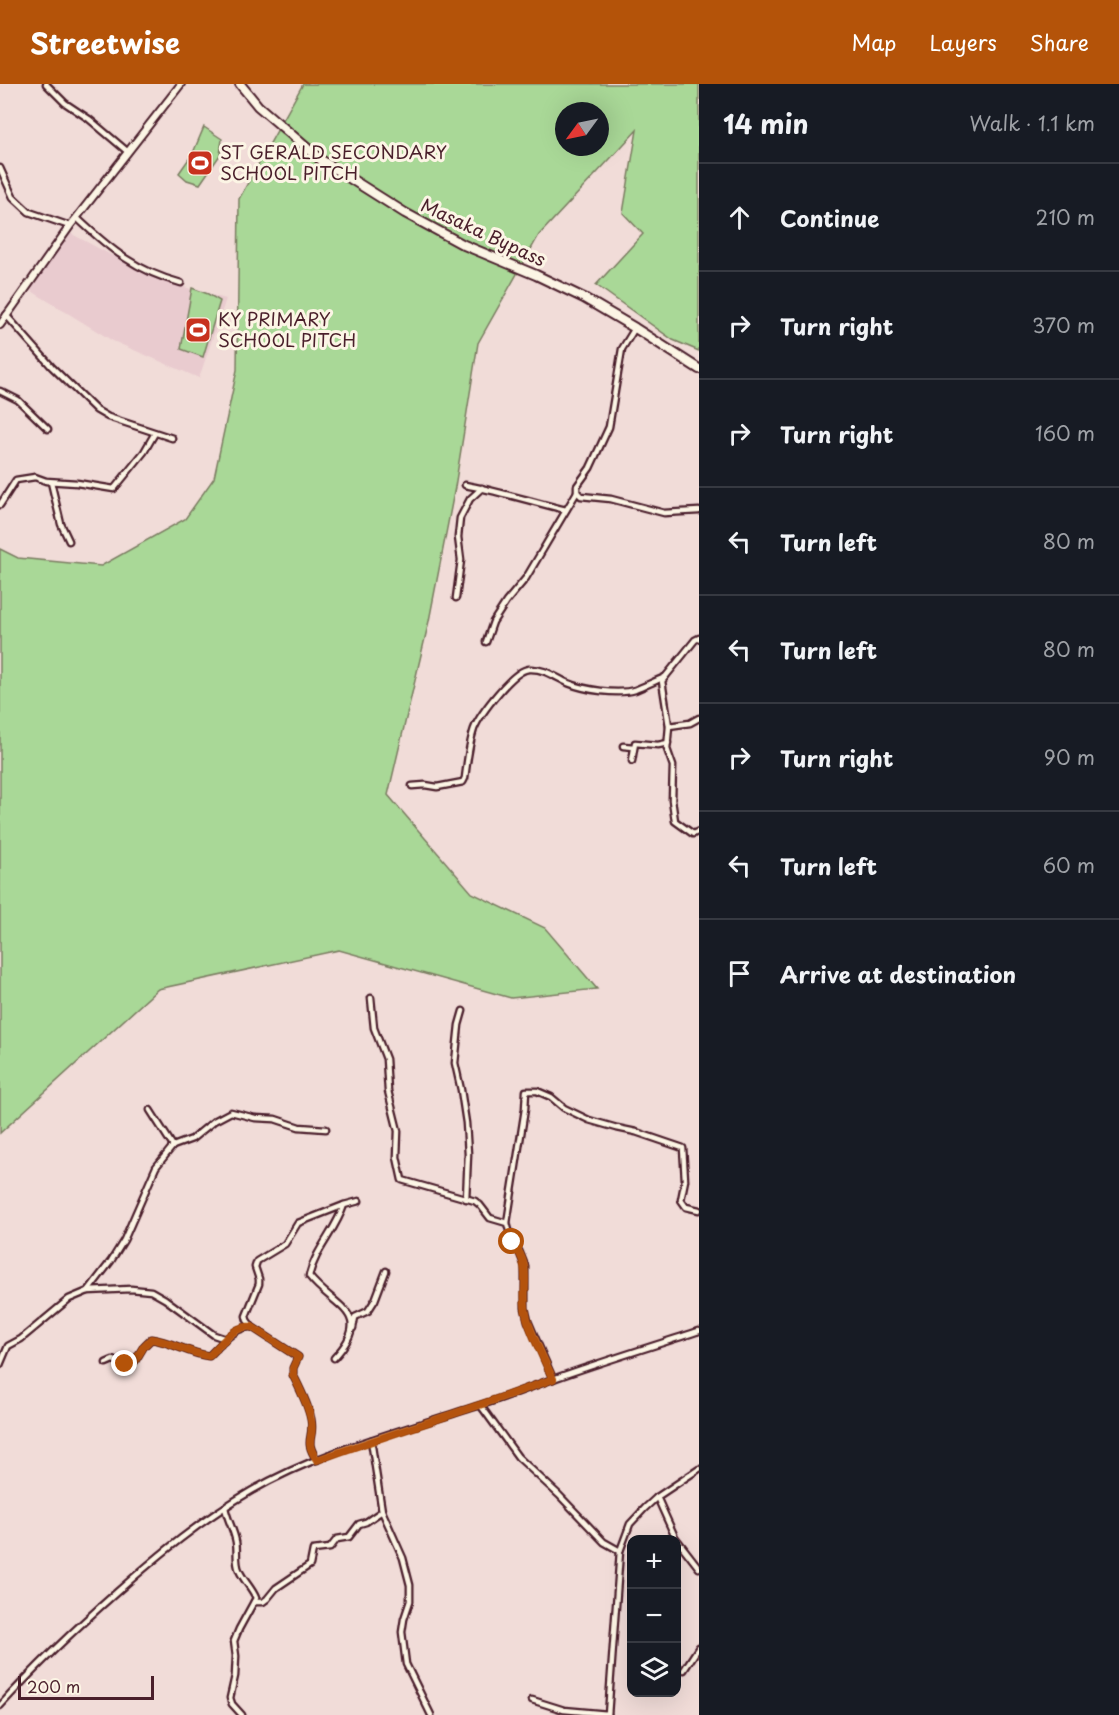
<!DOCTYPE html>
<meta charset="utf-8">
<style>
:root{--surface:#171b24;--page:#20242c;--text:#f1f3f6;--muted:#9ea1a6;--line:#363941;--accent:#b45309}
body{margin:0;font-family:"Playpen Sans",sans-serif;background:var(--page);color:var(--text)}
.controls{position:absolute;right:18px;bottom:18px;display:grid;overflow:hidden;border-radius:12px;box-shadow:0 6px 24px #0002}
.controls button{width:54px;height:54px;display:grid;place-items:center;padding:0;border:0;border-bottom:2px solid var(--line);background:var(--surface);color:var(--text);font:30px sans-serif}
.compass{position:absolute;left:555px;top:18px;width:54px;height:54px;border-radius:50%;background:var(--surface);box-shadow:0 6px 24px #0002;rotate:237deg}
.scale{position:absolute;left:18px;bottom:15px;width:136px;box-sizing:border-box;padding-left:6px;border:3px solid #4a1f2b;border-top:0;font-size:16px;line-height:21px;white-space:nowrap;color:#4a1f2b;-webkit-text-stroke:4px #fcf5e5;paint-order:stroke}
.stop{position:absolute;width:18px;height:18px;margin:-14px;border:4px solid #b45309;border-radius:50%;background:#fff}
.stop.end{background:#b45309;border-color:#fff;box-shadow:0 2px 6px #0008}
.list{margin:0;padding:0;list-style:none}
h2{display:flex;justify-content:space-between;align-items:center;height:78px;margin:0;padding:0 24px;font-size:26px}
h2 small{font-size:20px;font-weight:400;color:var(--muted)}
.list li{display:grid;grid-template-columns:39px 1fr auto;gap:18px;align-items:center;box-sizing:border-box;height:108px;padding:0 24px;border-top:2px solid var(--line)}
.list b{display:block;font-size:22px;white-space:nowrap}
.list em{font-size:20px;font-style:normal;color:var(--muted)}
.icon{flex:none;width:33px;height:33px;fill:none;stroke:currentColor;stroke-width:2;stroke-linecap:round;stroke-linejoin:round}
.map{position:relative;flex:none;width:699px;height:1631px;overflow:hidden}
header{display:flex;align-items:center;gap:36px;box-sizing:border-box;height:84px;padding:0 30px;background:var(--accent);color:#fff}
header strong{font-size:28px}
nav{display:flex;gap:33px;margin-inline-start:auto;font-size:21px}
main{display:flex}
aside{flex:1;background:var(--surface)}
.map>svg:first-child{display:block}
</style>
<header>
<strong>Streetwise</strong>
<nav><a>Map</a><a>Layers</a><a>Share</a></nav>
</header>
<main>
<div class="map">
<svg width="699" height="1631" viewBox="0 0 699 1631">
<rect width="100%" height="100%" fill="#f1dcd8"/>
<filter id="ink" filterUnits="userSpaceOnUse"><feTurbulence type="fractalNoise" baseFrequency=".0167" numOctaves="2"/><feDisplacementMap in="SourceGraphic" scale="12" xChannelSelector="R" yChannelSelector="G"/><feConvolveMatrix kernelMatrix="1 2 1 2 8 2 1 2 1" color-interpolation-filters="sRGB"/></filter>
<g filter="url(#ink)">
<!-- built -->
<polygon fill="#e9cbcf" points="70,149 128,180 167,198 226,215 199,294 113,257 30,206"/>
<!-- green -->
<g fill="#a9d897" stroke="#7a7c61" stroke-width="1.5" fill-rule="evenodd">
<path d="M303 0H699V267L673 256 596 201 643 150 623 129 637 46 539 151 478 259 455 403 429 537 388 711 472 809 545 844 597 905 511 914 339 866 158 905 0 1049V465L18 474 101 482 185 435 214 394 237 286 239 115ZM564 27H600V63H564Z"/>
<polygon points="204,43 222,55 220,71 200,100 187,96 179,89 193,69"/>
<polygon points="192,204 208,210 220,217 203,273 181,265"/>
</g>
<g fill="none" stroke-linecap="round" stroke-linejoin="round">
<!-- minor casing -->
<g stroke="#4a1f2b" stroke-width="9">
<g id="minor">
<polyline points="46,0 65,19 89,35 128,68"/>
<polyline points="0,84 13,113 29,128 70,142"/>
<path d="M77 134C110 165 136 187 181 199"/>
<polyline points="6,231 52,283 96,326 108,333 172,354"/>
<polyline points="635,244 622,265 609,343 590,384 577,402 577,408 581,412 611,415 664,429 699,427"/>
<polyline points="0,307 18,316 48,345"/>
<polyline points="51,398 61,440 69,457"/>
<path d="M465 401C499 407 532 418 566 426"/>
<polyline points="0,421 16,396 35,393 46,397 77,399 114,405 144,368 155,349"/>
<polyline points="456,514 461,476 458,453 460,434 470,415 482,404"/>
<polyline points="699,554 695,556 662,597 669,642 667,665 673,682 672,716 675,737 693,750 699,747"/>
<polyline points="486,558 493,538 506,518 526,494 577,408"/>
<polyline points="669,642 690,639 699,634"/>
<polyline points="623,662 634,663"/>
<polyline points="632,677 635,659 658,661 668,659"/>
<path d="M412 702 425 701 437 703 463 698 465 694C467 678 469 660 474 645 480 630 513 586 529 585 544 584 555 593 568 599 585 606 617 611 635 606 645 602 655 597 665 593"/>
<polyline points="371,914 374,944 386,975 388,1007 398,1047 397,1073 402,1096 475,1117 480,1121 490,1134 507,1139 511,1154 519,1167 525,1182 525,1224 528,1237 553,1295"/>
<polyline points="463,927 459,941 455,979 461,1006 466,1039 468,1070 466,1115"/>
<polyline points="150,1026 173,1062 192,1055 214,1037 231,1028 255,1034 275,1035 299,1043 326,1045"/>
<polyline points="507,1139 525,1025 526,1007 537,1007 551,1013 564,1024 589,1036 617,1044 636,1048 683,1064 685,1096 681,1116 686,1123 699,1126"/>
<polyline points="88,1207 111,1177 124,1156 156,1083 173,1062"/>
<polyline points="353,1244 355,1233 368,1227 375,1216 386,1187"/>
<path d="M334 1274C376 1229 334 1224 309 1192 316 1164 335 1148 344 1121L359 1117"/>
<path d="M106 1279 113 1276 125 1280 135 1277 144 1262 151 1255C171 1257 189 1270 209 1272L226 1255"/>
<path d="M0 1281 8 1262 21 1255 69 1215 88 1207 131 1205 151 1207 165 1215 214 1251 226 1255C234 1248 242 1242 252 1243"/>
<polyline points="481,1322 518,1373 559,1411 604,1458 620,1467"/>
<polyline points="371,1356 382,1427 403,1474 410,1501 410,1517 404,1535 402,1548 406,1580 431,1631"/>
<path d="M317 1376C303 1355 315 1355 311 1335 308 1320 300 1305 293 1291V1284L298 1273 252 1243 247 1236 246 1232 259 1200V1195L255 1183 257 1177 285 1160 298 1139 344 1121"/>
<polyline points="657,1413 675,1453 699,1484"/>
<path d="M225 1423C227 1435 234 1446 236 1458 238 1468 235 1477 239 1486 243 1496 252 1504 256 1514L239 1545 234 1557 236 1572 235 1592 230 1614 232 1620 242 1631"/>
<polyline points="254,1518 263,1518 267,1515 276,1504 310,1481 313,1466 330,1464 337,1455 349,1453 359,1440 366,1438 382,1427"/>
<polyline points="684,1586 699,1563"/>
<polyline points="532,1616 564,1626 608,1630"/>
<path d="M0 1622C37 1581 76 1544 117 1508 160 1470 201 1436 251 1407 319 1368 397 1348 471 1324 499 1316 525 1305 553 1295 601 1278 650 1263 699 1247"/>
<polyline points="608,1631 620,1467 630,1440 645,1424 657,1413 699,1385"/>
</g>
</g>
<!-- secondary casing -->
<g stroke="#4a1f2b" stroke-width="10">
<polyline id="secondary" points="0,241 70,142 181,0"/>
</g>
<!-- trunk casing -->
<g stroke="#4a1f2b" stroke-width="12">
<polyline id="trunk" points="240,0 258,22 321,76 405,129 464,161 536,191 584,214 635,244 699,285"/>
</g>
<!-- minor -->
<use href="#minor" stroke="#fcf5e5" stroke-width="4.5"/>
<!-- secondary -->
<use href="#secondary" stroke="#fcf5e5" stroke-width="6"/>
<!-- trunk -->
<use href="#trunk" stroke="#fcf5e5" stroke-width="8"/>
</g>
</g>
<g fill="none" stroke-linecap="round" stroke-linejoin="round" filter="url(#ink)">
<!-- route -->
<path stroke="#b45309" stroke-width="8" d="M125 1280 135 1277 144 1262 151 1255C171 1257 189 1270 209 1272 221 1261 234 1240 252 1243L298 1273 293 1284V1291C300 1305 308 1320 311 1336 315 1356 303 1355 317 1376 395 1348 475 1324 553 1295 544 1275 533 1255 527 1234 519 1205 535 1185 512 1158"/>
</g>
<!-- icons -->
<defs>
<g id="stadium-square" transform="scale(1.35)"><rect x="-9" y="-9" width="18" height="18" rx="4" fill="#c8321e" stroke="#fcf5e5"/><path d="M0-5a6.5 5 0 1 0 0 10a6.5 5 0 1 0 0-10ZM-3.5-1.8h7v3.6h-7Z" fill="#fff"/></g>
</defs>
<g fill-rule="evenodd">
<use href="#stadium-square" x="200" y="79"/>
<use href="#stadium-square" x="198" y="246"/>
</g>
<g text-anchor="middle" stroke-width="6" stroke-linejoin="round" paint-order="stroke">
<!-- poi labels -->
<g font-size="18" fill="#4a1f2b" stroke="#fcf5e5" text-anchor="start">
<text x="220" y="75">ST GERALD SECONDARY<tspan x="220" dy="21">SCHOOL PITCH</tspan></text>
<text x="218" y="242">KY PRIMARY<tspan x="218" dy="21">SCHOOL PITCH</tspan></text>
</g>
<!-- street labels -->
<g font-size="18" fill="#4a1f2b" stroke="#fcf5e5">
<text transform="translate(483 149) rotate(25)" y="6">Masaka Bypass</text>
</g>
</g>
</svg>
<div class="controls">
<button>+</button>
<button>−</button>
<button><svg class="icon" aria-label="layers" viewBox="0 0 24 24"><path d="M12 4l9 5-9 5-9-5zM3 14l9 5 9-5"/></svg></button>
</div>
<svg class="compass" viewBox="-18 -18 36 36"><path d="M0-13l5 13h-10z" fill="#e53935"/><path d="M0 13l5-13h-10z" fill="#9ea1a6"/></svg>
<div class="scale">200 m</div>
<div class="stop" style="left:512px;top:1158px"></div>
<div class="stop end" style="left:125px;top:1280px"></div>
</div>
<aside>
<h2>14 min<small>Walk · 1.1 km</small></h2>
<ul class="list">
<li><svg class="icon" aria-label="ahead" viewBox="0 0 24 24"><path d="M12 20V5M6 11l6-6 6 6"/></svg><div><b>Continue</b></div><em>210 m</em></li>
<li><svg class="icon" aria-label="right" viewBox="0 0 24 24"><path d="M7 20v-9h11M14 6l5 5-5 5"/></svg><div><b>Turn right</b></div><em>370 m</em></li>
<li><svg class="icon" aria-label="right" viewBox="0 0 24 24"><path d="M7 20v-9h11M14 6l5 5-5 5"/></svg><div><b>Turn right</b></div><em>160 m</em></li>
<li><svg class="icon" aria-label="left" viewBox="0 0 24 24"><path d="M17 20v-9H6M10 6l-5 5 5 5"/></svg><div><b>Turn left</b></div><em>80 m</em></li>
<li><svg class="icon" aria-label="left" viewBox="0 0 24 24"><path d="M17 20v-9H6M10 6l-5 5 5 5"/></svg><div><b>Turn left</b></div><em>80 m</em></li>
<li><svg class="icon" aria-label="right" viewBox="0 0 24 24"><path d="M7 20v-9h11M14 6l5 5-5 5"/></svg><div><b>Turn right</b></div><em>90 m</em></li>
<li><svg class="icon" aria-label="left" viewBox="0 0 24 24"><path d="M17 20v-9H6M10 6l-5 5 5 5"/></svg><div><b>Turn left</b></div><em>60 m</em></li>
<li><svg class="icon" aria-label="arrive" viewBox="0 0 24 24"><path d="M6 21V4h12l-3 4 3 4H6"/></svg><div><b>Arrive at destination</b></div></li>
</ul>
</aside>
</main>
